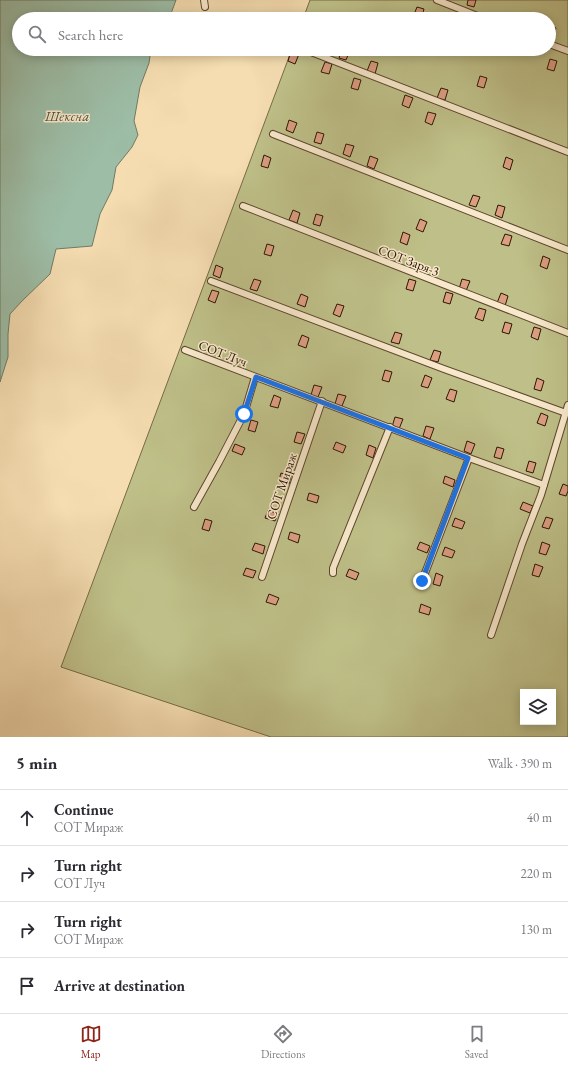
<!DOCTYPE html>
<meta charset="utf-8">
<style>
:root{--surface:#fff;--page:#f7f7f7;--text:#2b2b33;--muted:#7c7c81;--line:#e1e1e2;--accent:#8f2418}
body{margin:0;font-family:"EB Garamond",serif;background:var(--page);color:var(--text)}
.controls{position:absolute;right:12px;bottom:12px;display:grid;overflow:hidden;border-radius:0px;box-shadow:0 2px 10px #0003}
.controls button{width:36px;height:36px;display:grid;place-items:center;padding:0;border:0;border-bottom:1px solid var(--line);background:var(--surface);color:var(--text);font:20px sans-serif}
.stop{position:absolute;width:12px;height:12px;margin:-9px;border:3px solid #1a73e8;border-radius:50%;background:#fff}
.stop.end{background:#1a73e8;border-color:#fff;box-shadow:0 1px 4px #0008}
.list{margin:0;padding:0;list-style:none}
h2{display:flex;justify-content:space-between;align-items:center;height:52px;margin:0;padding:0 16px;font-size:17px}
h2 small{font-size:13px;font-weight:400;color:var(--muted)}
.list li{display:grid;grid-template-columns:26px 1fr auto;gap:12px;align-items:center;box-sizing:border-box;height:56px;padding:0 16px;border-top:1px solid var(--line)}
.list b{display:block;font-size:15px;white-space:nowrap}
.list p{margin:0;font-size:13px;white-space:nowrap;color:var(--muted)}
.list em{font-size:13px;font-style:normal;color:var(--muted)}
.icon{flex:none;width:22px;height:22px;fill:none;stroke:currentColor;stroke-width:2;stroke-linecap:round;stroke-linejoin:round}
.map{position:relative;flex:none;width:568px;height:737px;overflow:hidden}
.search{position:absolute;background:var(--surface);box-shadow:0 2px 10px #0003;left:12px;right:12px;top:12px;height:44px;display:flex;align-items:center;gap:10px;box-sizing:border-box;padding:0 14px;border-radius:22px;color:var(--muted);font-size:15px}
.sheet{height:276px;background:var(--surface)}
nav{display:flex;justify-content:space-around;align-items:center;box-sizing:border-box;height:56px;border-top:1px solid var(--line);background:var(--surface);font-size:11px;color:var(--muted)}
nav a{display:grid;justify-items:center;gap:2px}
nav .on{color:var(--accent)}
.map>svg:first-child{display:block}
</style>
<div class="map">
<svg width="568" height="737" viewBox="0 0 568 737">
<rect width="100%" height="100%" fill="#f5ddb1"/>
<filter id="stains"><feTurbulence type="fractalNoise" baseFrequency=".005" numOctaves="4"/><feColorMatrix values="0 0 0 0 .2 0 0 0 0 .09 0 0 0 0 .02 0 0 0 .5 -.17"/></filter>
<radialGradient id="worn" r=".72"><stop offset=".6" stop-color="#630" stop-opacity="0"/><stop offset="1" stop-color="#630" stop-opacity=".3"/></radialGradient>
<!-- green -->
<path fill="#bfc089" stroke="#766a46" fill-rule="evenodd" d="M310 0H568V737H271L61 667 292 49H549V19H303ZM523 692H553V722H523Z"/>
<!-- water -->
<polygon fill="#9dbda6" stroke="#707a64" points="0,0 176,0 169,19 19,19 19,49 151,49 149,63 140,87 134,121 138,135 132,147 116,167 112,190 100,214 92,246 56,249 50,274 22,301 10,314 8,334 8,357 0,382"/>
<!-- building -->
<g fill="#db9e81" stroke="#2d1502">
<polygon points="468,0 476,0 474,7 467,5"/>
<polygon points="417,7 424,9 421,19 413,17"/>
<polygon points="549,26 556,28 553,38 549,37"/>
<polygon points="342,49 350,50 346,60 339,58"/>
<polygon points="291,51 299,54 295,64 288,61"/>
<polygon points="550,59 557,61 554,71 547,69"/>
<polygon points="371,61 378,63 375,74 367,71"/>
<polygon points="325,62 332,64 329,74 321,72"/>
<polygon points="480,76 487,78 484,88 477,86"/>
<polygon points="354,78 361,80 358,90 351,88"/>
<polygon points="441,88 448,90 445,100 437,98"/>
<polygon points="405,95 413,98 409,108 402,105"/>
<polygon points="428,112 436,114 432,125 425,122"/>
<polygon points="289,120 297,123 293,133 286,130"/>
<polygon points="317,132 324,134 321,144 314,142"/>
<polygon points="346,144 354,146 350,157 343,154"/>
<polygon points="264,155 271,158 268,168 261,166"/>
<polygon points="370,156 378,159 374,169 367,166"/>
<polygon points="506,157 513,160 510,170 503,167"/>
<polygon points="473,195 480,197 476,207 469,205"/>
<polygon points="498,205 505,207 502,218 495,215"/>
<polygon points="293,210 300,213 297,223 289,220"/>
<polygon points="316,214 323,216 320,226 313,224"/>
<polygon points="420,219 427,222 423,232 416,229"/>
<polygon points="403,232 410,235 407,245 400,242"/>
<polygon points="505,234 512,236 509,246 501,244"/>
<polygon points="267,244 274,246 271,256 264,254"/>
<polygon points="543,256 550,259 547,269 540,266"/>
<polygon points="216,265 223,268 220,278 213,275"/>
<polygon points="254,279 261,281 257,291 250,289"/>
<polygon points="409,279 416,281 413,291 406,289"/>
<polygon points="462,279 470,281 466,291 459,289"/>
<polygon points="212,290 219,292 215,303 208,300"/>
<polygon points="446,292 453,294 450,304 443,302"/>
<polygon points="501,293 508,296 505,306 497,303"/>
<polygon points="301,294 308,297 305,307 297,304"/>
<polygon points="337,304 344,306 340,317 333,314"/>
<polygon points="479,308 486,310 483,321 475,318"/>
<polygon points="505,322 512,324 509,334 502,332"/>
<polygon points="534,327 541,329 538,340 531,337"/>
<polygon points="395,332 402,334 399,344 391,342"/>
<polygon points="302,335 309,338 306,348 298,345"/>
<polygon points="434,350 441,352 438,362 430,360"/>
<polygon points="385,370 392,372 389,382 382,380"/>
<polygon points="425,375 432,378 428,388 421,386"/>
<polygon points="537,378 544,381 541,391 534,389"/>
<polygon points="314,385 322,387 318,397 311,395"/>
<polygon points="450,389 457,391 454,402 446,399"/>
<polygon points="338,394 346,396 342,406 335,404"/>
<polygon points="274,395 281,398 278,408 270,406"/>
<polygon points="541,413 548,416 545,426 537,423"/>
<polygon points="395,417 403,419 399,429 392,427"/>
<polygon points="251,420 258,422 255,432 248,430"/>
<polygon points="426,426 434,428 430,439 423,436"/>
<polygon points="297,432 305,434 301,444 294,442"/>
<polygon points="467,441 475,444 471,454 464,451"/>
<polygon points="336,442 346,446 343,453 333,449"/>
<polygon points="235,444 245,448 242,455 232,451"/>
<polygon points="369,445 376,448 373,458 366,455"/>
<polygon points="497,447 504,449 501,459 494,457"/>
<polygon points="529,461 536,463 533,473 526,471"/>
<polygon points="281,473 291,476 289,484 279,480"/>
<polygon points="445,476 455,480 453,487 443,483"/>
<polygon points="563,484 568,486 568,491 566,496 559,494"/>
<polygon points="309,493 319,496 317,503 307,500"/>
<polygon points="523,502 533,506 530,513 520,509"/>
<polygon points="268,510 278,514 275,521 265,518"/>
<polygon points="546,517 553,519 549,529 542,527"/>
<polygon points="455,518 465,522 462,529 452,526"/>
<polygon points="205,519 212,521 209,531 202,529"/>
<polygon points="290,532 300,535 298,543 288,539"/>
<polygon points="420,542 430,546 427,553 417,549"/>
<polygon points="542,542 550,545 546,555 539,553"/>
<polygon points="255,543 265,546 263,554 252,550"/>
<polygon points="445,547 455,551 452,558 442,555"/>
<polygon points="535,564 543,567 539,577 532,575"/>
<polygon points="246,568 256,571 253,578 243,575"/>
<polygon points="349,569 359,573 356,580 346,576"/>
<polygon points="436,573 443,576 440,586 433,584"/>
<polygon points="269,594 279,598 276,605 266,602"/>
<polygon points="421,604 431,608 429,615 419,612"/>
</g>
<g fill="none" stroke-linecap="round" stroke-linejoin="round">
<!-- minor casing -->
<g stroke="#5f472e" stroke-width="8">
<g id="minor">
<polyline points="204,0 205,7"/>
<polyline points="437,0 485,19"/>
<polyline points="549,44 568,51"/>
<polyline points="311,52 568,152"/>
<polyline points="273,134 568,250"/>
<polyline points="243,206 568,333"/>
<polyline points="211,281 444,369 566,413"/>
<polyline points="185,350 469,458 544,485"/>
<polyline points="194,507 219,462 244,414 255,377"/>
<polyline points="333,573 333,568 390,427"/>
<polyline points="262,577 322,401"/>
<polyline points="422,581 469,458"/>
<polyline points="491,635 522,544 541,495 568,405"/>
</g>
</g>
<!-- minor -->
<use href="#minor" stroke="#f8e9cc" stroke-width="6"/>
</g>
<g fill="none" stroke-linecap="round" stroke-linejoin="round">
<!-- route -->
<polyline stroke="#1a73e8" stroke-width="5" points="244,414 256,377 468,458 422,581"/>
</g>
<g text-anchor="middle" stroke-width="3" stroke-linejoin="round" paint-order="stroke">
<!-- street labels -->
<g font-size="13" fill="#2d1502" stroke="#f8e9cc">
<text transform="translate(409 260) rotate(21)" y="5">СОТ Заря-3</text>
<text transform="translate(223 353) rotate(21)" y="5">СОТ Луч</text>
<text transform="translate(281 486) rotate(-71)" y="5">СОТ Мираж</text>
</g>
<!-- water labels -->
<g font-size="14" font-style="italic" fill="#54503b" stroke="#f8e9cc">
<text x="67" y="121">Шексна</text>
</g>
</g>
<rect width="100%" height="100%" filter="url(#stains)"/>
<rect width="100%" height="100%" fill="url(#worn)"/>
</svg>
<div class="controls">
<button><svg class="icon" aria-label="layers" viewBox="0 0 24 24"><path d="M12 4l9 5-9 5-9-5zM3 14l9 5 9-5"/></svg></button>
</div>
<div class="stop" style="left:244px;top:414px"></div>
<div class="stop end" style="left:422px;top:581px"></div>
<div class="search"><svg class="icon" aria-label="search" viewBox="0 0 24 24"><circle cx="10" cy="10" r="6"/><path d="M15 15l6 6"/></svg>Search here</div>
</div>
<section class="sheet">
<h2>5 min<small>Walk · 390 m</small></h2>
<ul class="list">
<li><svg class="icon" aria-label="ahead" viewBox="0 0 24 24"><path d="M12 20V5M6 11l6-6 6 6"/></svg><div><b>Continue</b><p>СОТ Мираж</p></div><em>40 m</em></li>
<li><svg class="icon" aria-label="right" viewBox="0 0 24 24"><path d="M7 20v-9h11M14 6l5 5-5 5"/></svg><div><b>Turn right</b><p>СОТ Луч</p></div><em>220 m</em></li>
<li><svg class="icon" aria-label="right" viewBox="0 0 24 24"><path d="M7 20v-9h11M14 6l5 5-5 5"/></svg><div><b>Turn right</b><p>СОТ Мираж</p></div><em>130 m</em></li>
<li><svg class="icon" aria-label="arrive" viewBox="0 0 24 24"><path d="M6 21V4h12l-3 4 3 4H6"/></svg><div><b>Arrive at destination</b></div></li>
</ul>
</section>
<nav>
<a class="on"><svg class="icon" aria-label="map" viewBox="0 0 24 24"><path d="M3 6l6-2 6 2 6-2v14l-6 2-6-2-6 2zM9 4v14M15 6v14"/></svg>Map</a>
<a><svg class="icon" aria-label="directions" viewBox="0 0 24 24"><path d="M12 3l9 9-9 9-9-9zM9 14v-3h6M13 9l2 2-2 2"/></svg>Directions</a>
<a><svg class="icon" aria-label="saved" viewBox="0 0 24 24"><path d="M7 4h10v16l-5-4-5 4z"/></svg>Saved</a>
</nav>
